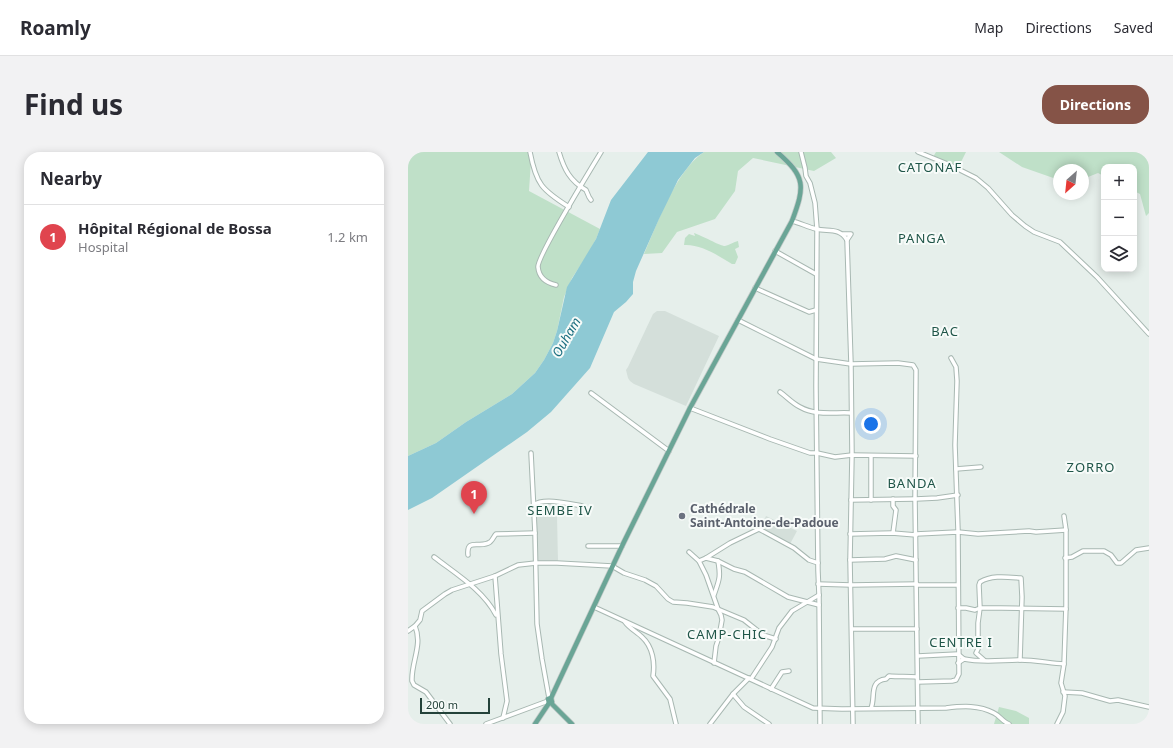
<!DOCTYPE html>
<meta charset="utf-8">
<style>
:root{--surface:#fff;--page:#f2f2f3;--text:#2b2b33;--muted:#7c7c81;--line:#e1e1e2;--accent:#855347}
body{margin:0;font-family:"Noto Sans",sans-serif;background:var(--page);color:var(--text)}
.controls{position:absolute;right:12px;top:12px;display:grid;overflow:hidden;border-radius:8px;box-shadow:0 2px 10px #0003}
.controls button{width:36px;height:36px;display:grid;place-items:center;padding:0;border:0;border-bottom:1px solid var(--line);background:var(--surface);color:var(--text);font:20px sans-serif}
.compass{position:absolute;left:645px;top:12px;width:36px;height:36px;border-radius:50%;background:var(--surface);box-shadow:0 2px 10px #0003;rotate:207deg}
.scale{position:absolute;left:12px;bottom:10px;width:70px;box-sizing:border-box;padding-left:4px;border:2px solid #24423a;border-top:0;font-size:11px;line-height:14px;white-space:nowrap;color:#24423a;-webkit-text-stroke:3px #f7fbf9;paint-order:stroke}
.you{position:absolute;left:463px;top:272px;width:14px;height:14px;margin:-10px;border:3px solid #fff;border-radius:50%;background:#1a73e8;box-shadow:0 0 0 6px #1a73e833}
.badge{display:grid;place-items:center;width:26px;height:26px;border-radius:50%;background:var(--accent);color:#fff;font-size:13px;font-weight:700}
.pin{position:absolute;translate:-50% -33px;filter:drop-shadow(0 1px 2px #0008)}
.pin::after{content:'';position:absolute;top:21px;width:14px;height:12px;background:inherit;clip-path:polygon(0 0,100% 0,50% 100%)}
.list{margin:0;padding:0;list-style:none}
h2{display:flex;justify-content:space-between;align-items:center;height:52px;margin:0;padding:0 16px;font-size:17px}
h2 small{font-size:13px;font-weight:400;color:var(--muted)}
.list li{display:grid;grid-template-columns:26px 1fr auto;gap:12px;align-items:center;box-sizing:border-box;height:64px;padding:0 16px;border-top:1px solid var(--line)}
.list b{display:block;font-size:15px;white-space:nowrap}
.list p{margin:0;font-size:13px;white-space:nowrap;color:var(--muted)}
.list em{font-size:13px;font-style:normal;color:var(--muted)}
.icon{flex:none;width:22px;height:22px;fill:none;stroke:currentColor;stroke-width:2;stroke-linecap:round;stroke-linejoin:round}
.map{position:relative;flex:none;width:741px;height:572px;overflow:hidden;border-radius:16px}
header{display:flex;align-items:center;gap:24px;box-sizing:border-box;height:56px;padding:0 20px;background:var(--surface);border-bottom:1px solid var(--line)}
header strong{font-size:19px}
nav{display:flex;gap:22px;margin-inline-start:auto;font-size:14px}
.intro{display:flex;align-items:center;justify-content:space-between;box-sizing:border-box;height:96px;padding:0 24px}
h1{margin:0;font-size:28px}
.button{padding:10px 18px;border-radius:16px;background:var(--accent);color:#fff;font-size:14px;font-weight:700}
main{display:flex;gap:24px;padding:0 24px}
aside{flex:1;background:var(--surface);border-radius:16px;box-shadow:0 2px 10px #0003}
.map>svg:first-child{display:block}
</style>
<header>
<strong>Roamly</strong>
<nav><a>Map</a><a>Directions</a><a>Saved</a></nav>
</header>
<div class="intro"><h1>Find us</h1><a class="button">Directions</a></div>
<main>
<aside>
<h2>Nearby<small></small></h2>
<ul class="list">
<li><span class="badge" style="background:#e0444e">1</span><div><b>Hôpital Régional de Bossa</b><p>Hospital</p></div><em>1.2 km</em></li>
</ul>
</aside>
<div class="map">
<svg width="741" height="572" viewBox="0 0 741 572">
<rect width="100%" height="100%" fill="#e6efeb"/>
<!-- built -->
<g fill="#d4dfda">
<polygon points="249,159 257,159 311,184 278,254 226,232 222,229 220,226 218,218 220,215 245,162"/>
<polygon points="128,364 149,364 150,410 129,410"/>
<polygon points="358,364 389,379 382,392 352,377"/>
</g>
<!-- green -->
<g fill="#bfe0c8">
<polygon points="0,0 120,0 123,9 121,39 192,77 188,87 180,102 164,126 156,145 149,179 145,191 136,208 127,221 104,242 58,270 28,291 0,304"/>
<path d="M296 0H423L428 6 406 19 345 6 330 19 327 39 307 67 269 80 254 101 236 102C250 70 267 20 296 0Z"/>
<polygon points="528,0 558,0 548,20 525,5"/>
<polygon points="591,0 741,0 741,61 738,64 732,42 726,39 726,15 696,15 696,24 690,21 675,27 675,18 651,18 651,28 614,15"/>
<path d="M286 81C293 83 312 94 317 94 321 93 326 90 330 89L331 95 327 97 330 105 327 112H324C309 103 293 92 276 93L277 86 281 82 287 84Z"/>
<polygon points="591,555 608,559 621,566 621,572 586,572"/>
</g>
<!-- water -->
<polygon fill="#8ec9d4" points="240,0 296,0 287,6 270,28 251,67 228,119 225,130 225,142 218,150 206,160 182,216 143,260 119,280 24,346 0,358 0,304 28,291 58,270 104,242 127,221 136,208 145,191 149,179 159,135 188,87 203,48"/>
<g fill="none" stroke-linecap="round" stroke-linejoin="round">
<!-- minor casing -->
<g stroke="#a8b8b2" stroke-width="5.5">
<g id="minor">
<path d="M122 0C128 32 134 38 161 55"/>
<path d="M151 0C156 17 162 29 178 38L181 45 183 48"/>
<polyline points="393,0 397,16 398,24 402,31 407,51 409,77 408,234 410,419 411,443 412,572"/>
<polyline points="510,0 542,13 568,26 580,36 604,63 617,74 626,80 652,90 689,125 741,182"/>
<path d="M384 69C392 71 400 75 408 77 420 80 431 75 439 88L443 212 444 303 442 408 445 572"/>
<polyline points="435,82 443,82 439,88"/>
<polyline points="367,99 408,122"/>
<path d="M148 133C139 131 131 126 130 115 129 104 183 17 193 0"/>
<polyline points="347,136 401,160 408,158"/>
<polyline points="330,168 408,207 443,212 490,211 505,213 508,218 507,347 510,572"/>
<path d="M372 240C379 245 384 251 392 255 408 264 426 260 443 261"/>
<polyline points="183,241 261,299"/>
<polyline points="282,256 362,287 402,301 409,301 427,305 444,303 508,304"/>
<polyline points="123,301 127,381 129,472 134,507 141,546"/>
<polyline points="463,304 463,348"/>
<polyline points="548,317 573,315"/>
<polyline points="485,347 485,354 488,358 485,381"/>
<polyline points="508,347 529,346 550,343"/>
<polyline points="443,348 507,347"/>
<path d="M126 353C135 345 163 352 174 354"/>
<polyline points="442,382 484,381 508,383"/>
<polyline points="508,382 550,380 570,382 621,379 628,380 658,378"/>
<polyline points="180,394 214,394"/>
<polyline points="281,400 291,409 298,423 310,457 313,463 314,468 311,485 308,494 306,511"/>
<path d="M60 403C58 385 73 397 82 390 84 389 86 384 88 382L127 381"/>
<path d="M26 405C48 422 75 438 88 463"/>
<polyline points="298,406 322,391 351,377 386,396 401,408 410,411"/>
<polyline points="657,406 664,405 675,399 696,399 703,403 709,411 713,411 728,398 741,396"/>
<polyline points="442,408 477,407 488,404 508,408"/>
<polyline points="291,409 298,406 310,409 326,417 337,420 380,445 411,453"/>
<polyline points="87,424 93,502 99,549 95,566"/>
<polyline points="410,432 443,433 509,432"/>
<polyline points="509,433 550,433"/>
<path d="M306 443C311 428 313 426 310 409"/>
<path d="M186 455 405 556 434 557 538 556C555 554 571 553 586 561 592 564 595 570 601 572"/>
<polyline points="550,456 558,456 567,458 572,456 593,456 658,457"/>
<path d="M217 470C221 476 229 480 234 485 245 495 247 511 245 524L262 547 268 572"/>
<path d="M7 474C15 493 3 510 4 529L6 533 18 540 42 572"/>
<polyline points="444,477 509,477"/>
<polyline points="0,479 7,474 12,468 14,459 37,442 44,438 87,424 110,413 128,411 149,411 204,414 216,421 237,428 248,434 260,447 265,450 279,451 305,455 336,468 355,483 368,487"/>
<polyline points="510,504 550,502 556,507"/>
<path d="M576 508 568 501 570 497V471L572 456 571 433 572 430C584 423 598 425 613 426L614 445 612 508"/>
<path d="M550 511 556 507C574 511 594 508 612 508 627 508 641 511 656 512"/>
<polyline points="343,527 364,495 371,476 384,459 411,443"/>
<polyline points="510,530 544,529 548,528 551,522 550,378 547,293 549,229 548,215 543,206"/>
<polyline points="363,537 374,520 381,519"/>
<polyline points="655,540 674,541 702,549 710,548 741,555"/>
<polyline points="325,542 336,555 361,572"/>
<path d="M463 556C468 546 460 529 478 527L481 524C491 525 499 524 509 525"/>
<polyline points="78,572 140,549"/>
<polyline points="302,572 325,542 341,526"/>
<polyline points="649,572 655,560 657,544 653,531 656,512 658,454 658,378 656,364"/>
</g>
</g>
<!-- major casing -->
<g stroke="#c2cac8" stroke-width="6">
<g id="major">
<path d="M141 551 140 547 143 546 214 394 282 256 384 69C397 34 398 25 369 0"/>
<polyline points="143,551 164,572"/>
<polyline points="127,572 141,551 144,550 143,546"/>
</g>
</g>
<!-- minor -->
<use href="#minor" stroke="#fff" stroke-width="3.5"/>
<!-- major -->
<use href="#major" stroke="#6aa596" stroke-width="4.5"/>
</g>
<!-- markers -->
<circle fill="#6b7280" stroke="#f7fbf9" stroke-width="1.5" cx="274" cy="364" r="4"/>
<g text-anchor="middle" stroke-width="4" stroke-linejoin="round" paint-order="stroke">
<!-- worship labels -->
<g font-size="12" font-weight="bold" fill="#5b616d" stroke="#f7fbf9" text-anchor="start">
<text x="282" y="361">Cathédrale<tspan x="282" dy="14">Saint-Antoine-de-Padoue</tspan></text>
</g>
<!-- neighbourhood labels -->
<g font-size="13" letter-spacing="1" fill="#1f5548" stroke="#f7fbf9">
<text x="522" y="20">CATONAF</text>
<text x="514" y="91">PANGA</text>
<text x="537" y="184">BAC</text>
<text x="683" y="320">ZORRO</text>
<text x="504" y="336">BANDA</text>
<text x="152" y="363">SEMBE IV</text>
<text x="319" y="487">CAMP-CHIC</text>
<text x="553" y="495">CENTRE I</text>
</g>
<!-- water labels -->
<g font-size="13" font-style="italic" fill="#1c6f80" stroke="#f7fbf9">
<text transform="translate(158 185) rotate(-60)" y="5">Ouham</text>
</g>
</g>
</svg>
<div class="controls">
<button>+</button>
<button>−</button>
<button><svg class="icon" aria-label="layers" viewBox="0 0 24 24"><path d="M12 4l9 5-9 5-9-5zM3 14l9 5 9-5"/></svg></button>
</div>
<svg class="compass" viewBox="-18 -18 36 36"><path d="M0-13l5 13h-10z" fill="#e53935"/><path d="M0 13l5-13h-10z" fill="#7c7c81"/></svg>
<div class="scale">200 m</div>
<div class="you"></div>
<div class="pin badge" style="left:66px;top:362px;background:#e0444e">1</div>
</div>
</main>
